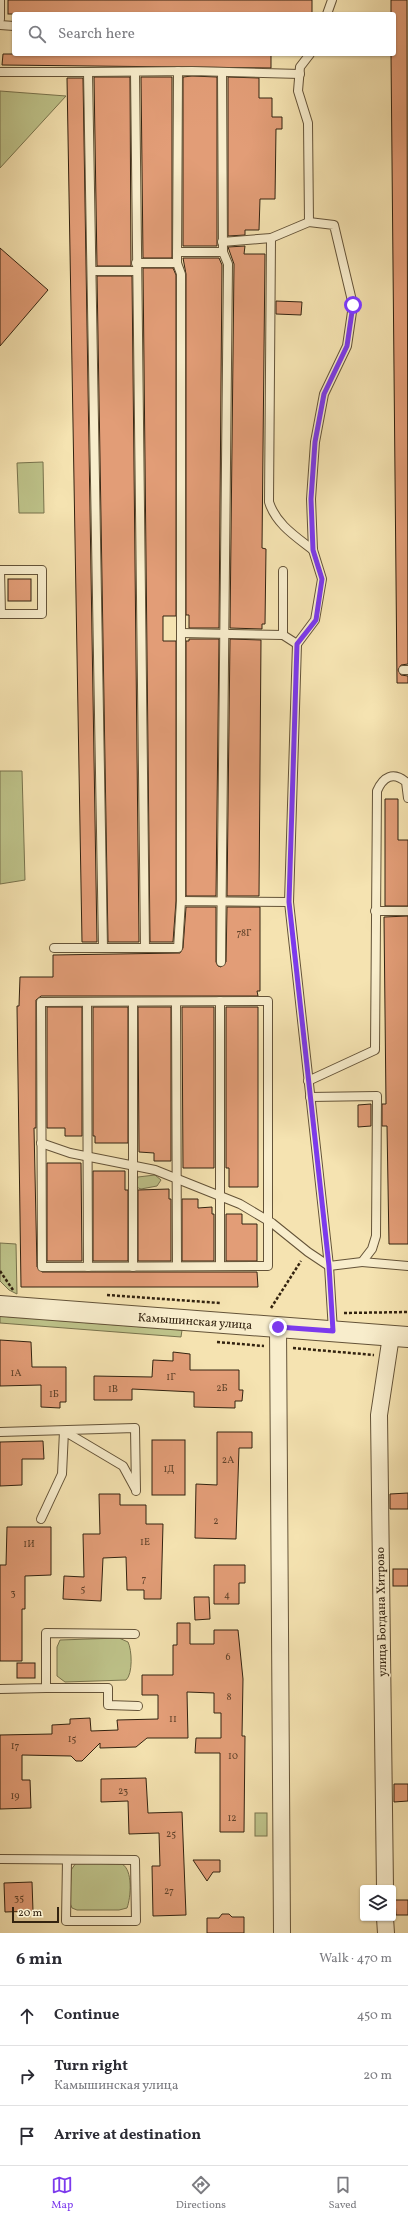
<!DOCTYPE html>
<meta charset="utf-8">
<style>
:root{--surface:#fff;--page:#f7f7f7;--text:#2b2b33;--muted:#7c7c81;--line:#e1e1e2;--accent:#7c3aed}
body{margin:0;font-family:Vollkorn,serif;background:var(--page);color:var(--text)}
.controls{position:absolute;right:12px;bottom:12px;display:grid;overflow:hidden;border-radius:4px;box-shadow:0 1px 3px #0004}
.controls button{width:36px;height:36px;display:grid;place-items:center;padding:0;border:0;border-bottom:1px solid var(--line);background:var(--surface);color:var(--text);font:20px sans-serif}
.scale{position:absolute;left:12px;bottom:10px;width:47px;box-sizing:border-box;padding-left:4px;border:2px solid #332310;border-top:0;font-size:11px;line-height:14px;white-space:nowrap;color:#332310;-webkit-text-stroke:3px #f8edcc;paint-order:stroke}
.stop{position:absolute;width:12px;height:12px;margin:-9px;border:3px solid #7c3aed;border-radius:50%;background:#fff}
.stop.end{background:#7c3aed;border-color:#fff;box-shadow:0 1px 4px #0008}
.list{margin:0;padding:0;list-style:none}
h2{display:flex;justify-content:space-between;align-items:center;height:52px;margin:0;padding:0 16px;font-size:17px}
h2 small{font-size:13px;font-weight:400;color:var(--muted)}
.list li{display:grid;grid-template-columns:26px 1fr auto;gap:12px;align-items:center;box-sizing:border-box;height:60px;padding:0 16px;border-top:1px solid var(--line)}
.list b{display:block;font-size:15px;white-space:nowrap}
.list p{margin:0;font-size:13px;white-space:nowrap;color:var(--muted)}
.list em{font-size:13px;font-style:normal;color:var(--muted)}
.icon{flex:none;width:22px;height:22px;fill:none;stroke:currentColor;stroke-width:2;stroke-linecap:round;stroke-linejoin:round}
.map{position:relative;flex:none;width:408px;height:1933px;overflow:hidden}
.search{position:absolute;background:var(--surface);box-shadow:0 1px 3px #0004;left:12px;right:12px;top:12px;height:44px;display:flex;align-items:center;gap:10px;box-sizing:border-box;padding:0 14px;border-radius:4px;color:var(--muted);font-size:15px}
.sheet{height:232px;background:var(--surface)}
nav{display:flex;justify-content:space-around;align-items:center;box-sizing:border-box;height:56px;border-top:1px solid var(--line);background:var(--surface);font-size:11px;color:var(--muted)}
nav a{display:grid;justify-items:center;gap:2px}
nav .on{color:var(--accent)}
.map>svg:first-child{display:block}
</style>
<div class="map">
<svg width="408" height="1933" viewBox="0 0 408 1933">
<rect width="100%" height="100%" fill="#f5e3b1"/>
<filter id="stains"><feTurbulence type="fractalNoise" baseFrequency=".005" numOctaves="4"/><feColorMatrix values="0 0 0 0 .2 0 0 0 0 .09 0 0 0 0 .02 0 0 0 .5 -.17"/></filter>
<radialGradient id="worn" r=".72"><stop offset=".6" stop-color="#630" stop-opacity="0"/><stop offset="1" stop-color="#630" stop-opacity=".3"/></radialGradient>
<!-- green -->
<g fill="#bec38a" stroke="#78734d">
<polygon points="0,91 66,96 0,168"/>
<polygon points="43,462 44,513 19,513 17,463"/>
<polygon points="0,771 22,771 25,880 0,884"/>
<polygon points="155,1175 161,1180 157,1186 141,1189 136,1187 138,1177"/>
<polygon points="0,1243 16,1244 17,1294 9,1290 0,1281"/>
<polygon points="0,1316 182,1330 181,1337 0,1323"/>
<path d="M119 1638 128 1642C132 1650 133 1674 126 1680L65 1682 57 1676V1647L60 1640Z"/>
<rect x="255" y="1813" width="12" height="23"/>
<path d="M76 1863 122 1864C133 1870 131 1897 127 1908L119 1910H77L72 1908 70 1903 71 1870Z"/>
</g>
<!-- building -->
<g fill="#e29d77" stroke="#332310">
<rect x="8" y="0" width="304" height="14"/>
<polygon points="391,0 407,0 408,664 401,665 398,670 401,675 408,676 408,683 397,683 391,54 394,54 394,14 391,14"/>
<polygon points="3,54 271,54 271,68 2,65"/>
<polygon points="192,76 217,77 217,246 183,246 183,77"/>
<polygon points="94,77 130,77 131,266 97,266"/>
<polygon points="141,77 172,77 172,258 143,258"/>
<polygon points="228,77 259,78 259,98 272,98 272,117 282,117 282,129 276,129 275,199 260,199 259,230 245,230 245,235 228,236"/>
<polygon points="67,78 83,78 97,942 82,942"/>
<polygon points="245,246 244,254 265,254 262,548 266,549 265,624 262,624 262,629 230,628 234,264 228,247"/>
<polygon points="0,248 48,290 0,346"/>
<polygon points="183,258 219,258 222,265 219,628 189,628 189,615 186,615 186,274"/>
<polygon points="143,268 173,268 176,275 176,616 163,616 163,641 176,641 176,901 173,942 150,942"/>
<polygon points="97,276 132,276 139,942 108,942"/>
<polygon points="276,301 302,302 301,315 276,314"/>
<rect x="8" y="579" width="23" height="22"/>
<polygon points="189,639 219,639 216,896 186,896 186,641 189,641"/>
<polygon points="230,639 261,640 259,896 227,896"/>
<polygon points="385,799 398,799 398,840 408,840 408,906 385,906"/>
<polygon points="186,907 216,907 216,962 218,966 221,967 226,962 227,907 260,907 260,991 257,991 258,996 41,996 36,1000 36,1128 34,1128 37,1267 42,1272 257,1272 258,1287 21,1287 17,1006 19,1006 20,977 53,977 53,955 180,953 183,948"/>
<polygon points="408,916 408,1244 389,1244 387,1126 382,1126 382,1104 386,1104 384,917"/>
<polygon points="47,1007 82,1007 82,1136 65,1136 65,1128 47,1128"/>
<polygon points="93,1007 128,1007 128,1143 95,1143 95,1136 93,1136"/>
<polygon points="138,1007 171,1007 171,1161 154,1161 154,1153 139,1152"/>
<polygon points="182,1007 214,1007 214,1168 183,1168"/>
<polygon points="226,1007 258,1007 258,1187 229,1187 229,1168 226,1168"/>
<polygon points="371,1104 371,1126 358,1127 358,1105"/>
<polygon points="47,1163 81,1163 82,1261 47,1261"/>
<polygon points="93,1171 125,1171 125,1190 128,1190 128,1261 93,1261"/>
<polygon points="169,1189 169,1199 171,1199 171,1261 138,1261 138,1190"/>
<polygon points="182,1199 198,1199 198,1208 212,1207 212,1214 214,1214 214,1261 182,1261"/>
<polygon points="226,1214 242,1214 242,1224 257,1224 257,1261 226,1261"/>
<polygon points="0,1340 31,1342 32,1367 66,1367 66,1402 60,1402 60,1408 41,1407 41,1385 0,1386"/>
<polygon points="173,1352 190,1354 190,1370 239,1370 239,1390 243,1390 242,1401 235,1401 235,1408 194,1407 194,1392 132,1389 132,1400 94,1400 94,1376 152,1377 153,1360 173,1361"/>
<polygon points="217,1432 252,1432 252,1448 239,1448 236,1539 195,1538 196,1484 217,1485"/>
<rect x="152" y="1440" width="33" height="55"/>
<polygon points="43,1441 44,1459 22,1459 22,1485 0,1486 0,1442"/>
<polygon points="408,1493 408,1509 390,1509 390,1494"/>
<polygon points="99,1494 120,1494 120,1505 146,1505 146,1524 163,1524 161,1599 144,1599 144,1590 127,1590 126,1557 103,1558 101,1601 63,1599 64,1576 84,1577 83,1534 100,1534"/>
<polygon points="7,1527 51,1527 51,1575 25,1576 25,1609 22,1609 22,1661 0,1661 0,1565 6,1565"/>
<polygon points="214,1565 245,1565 245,1583 239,1583 239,1604 214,1604"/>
<rect x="393" y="1569" width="15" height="17"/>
<polygon points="194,1597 209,1597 210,1619 195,1620"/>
<polygon points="177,1623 190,1623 190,1644 214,1644 214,1630 238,1630 243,1679 242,1736 245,1736 244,1832 220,1832 220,1753 195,1753 196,1738 221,1738 221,1713 214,1713 214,1693 187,1692 188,1738 147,1738 136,1747 100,1748 100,1743 82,1761 76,1761 71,1756 22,1755 22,1780 30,1780 31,1808 0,1809 0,1735 52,1734 52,1725 70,1724 70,1719 90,1718 91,1731 118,1730 117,1720 158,1719 158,1695 142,1695 142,1675 173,1675 173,1645 177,1645"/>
<rect x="17" y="1663" width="18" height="15"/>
<polygon points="146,1778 148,1813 182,1812 186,1915 153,1916 152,1866 160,1866 159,1833 129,1834 128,1801 101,1802 101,1779"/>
<polygon points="394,1784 408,1784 408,1801 394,1802"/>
<polygon points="193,1860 220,1860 220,1872 213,1872 207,1881"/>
<polygon points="32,1882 33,1911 5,1912 4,1883"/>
<polygon points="395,1900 408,1900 408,1915 396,1915"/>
<polygon points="222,1914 229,1914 232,1917 244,1917 244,1933 207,1933 207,1918 219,1918"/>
</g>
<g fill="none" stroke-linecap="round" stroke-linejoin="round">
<!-- service casing -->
<g stroke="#645338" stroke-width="10">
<g id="service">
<polyline points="327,14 332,0"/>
<polyline points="0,19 0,0"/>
<polyline points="0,25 14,26"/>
<polyline points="178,71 177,263 181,274 181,901"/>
<polyline points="0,72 88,72 103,948 178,948 181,901 289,902"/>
<polyline points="88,72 192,71 300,74"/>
<polyline points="135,72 145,948"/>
<polyline points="309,222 308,123 298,91 300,67 310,54"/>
<path d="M271 238 269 502C276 524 295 536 313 550"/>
<polyline points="222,242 271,238 309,222 334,225 353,305 347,346 324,394 315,442 311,499 313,550 322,579 315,620 297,644 289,902 329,1266 333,1331"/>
<polyline points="177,252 223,252"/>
<polyline points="136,263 177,263"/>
<polyline points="92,271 136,271"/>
<polyline points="283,571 283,635"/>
<polyline points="0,614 42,614 42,570 0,570 1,614"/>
<polyline points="182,633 283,635 297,644"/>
<polyline points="403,670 408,670"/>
<polyline points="375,911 408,911"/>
<polyline points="54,948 103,948"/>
<polyline points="221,962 228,264 223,252 222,72"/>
<polyline points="220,1001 220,1266"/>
<polygon points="268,1001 268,1266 42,1267 41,1002"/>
<polyline points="87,1002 88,1267"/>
<polyline points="133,1002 133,1267"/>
<polyline points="176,1002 177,1266"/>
<path d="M308 1081 375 1050 377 791C383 777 393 771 406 782L408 798"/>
<polyline points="41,1143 70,1153 155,1170 240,1204 272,1223 308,1252 329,1266 362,1262 372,1249 376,1236 377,1096 310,1097"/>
<polyline points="362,1262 408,1266"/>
<polyline points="0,1432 135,1428 136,1491"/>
<polyline points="41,1519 62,1474 64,1431 123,1466 135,1488"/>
<polyline points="46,1688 108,1688 108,1705 138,1706"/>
<polyline points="0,1689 46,1688 46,1633 135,1634"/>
<polyline points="0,1859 135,1860 136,1921 66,1921 67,1860"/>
</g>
</g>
<!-- minor casing -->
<g stroke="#645338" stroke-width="18">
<g id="minor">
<polyline points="278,1327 282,1933"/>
<polyline points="385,1888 379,1415 391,1336"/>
<polyline points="385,1918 386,1933"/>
</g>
</g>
<!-- tertiary casing -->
<g stroke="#645338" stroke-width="22">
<polyline id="tertiary" points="0,1306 408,1337"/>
</g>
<!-- path -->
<g stroke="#332310" stroke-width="2.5" stroke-dasharray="3 2" stroke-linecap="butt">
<polyline points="0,1271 13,1290"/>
<polyline points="107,1295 220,1303"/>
<polyline points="271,1308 301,1261"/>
<polyline points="344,1313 408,1312"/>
<polyline points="217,1342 264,1346"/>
<polyline points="293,1348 374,1355"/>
</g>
<!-- service -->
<use href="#service" stroke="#f8edcc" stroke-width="8"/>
<!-- minor -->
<use href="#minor" stroke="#f8edcc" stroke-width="16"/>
<!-- tertiary -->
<use href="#tertiary" stroke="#f8edcc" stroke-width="20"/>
</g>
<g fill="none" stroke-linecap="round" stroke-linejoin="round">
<!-- route -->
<polyline stroke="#7c3aed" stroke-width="5" points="278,1327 333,1331 329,1266 289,902 297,644 316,620 322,579 313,550 311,499 315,442 324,394 347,346 353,305"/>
</g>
<g text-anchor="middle" stroke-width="3.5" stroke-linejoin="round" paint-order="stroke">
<!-- number labels -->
<g font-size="10" fill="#5f422a">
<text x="244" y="936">78Г</text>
<text x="16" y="1376">1А</text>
<text x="171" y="1380">1Г</text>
<text x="222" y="1391">2Б</text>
<text x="113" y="1392">1В</text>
<text x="54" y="1397">1Б</text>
<text x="228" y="1463">2А</text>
<text x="169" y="1472">1Д</text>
<text x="216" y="1524">2</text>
<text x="145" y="1545">1Е</text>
<text x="29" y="1547">1И</text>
<text x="144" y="1582">7</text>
<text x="83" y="1592">5</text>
<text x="13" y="1596">3</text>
<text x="227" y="1598">4</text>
<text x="228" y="1660">6</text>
<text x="229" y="1700">8</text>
<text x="173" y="1722">11</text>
<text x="72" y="1742">15</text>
<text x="15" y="1749">17</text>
<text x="233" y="1759">10</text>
<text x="123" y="1794">23</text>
<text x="15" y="1799">19</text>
<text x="232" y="1821">12</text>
<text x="171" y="1837">25</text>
<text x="169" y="1894">27</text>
<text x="19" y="1901">35</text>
</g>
<!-- street labels -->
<g font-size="12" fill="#332310" stroke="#f8edcc">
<text transform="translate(195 1321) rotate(4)" y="4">Камышинская улица</text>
<text transform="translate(381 1612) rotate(-91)" y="4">улица Богдана Хитрово</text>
</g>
</g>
<rect width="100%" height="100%" filter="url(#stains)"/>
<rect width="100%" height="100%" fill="url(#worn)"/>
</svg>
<div class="controls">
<button><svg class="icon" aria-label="layers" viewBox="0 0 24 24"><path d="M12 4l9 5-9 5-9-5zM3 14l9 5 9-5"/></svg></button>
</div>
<div class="scale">20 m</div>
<div class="stop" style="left:353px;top:305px"></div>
<div class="stop end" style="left:278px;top:1327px"></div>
<div class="search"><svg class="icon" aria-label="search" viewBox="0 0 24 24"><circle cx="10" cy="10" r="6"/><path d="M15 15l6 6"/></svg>Search here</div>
</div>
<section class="sheet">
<h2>6 min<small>Walk · 470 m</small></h2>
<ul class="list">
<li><svg class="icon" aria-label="ahead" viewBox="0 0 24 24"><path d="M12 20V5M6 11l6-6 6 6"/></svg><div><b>Continue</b></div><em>450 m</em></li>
<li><svg class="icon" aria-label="right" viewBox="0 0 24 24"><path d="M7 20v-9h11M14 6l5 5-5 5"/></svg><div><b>Turn right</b><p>Камышинская улица</p></div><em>20 m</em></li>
<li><svg class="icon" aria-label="arrive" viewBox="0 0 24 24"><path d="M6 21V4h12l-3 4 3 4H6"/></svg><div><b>Arrive at destination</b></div></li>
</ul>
</section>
<nav>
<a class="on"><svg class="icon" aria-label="map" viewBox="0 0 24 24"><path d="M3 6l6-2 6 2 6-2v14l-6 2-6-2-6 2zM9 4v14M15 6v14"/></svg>Map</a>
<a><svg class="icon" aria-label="directions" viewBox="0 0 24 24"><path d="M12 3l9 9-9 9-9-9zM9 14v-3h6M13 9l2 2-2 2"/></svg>Directions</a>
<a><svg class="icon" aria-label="saved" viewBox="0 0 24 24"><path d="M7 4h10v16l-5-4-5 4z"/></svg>Saved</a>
</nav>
